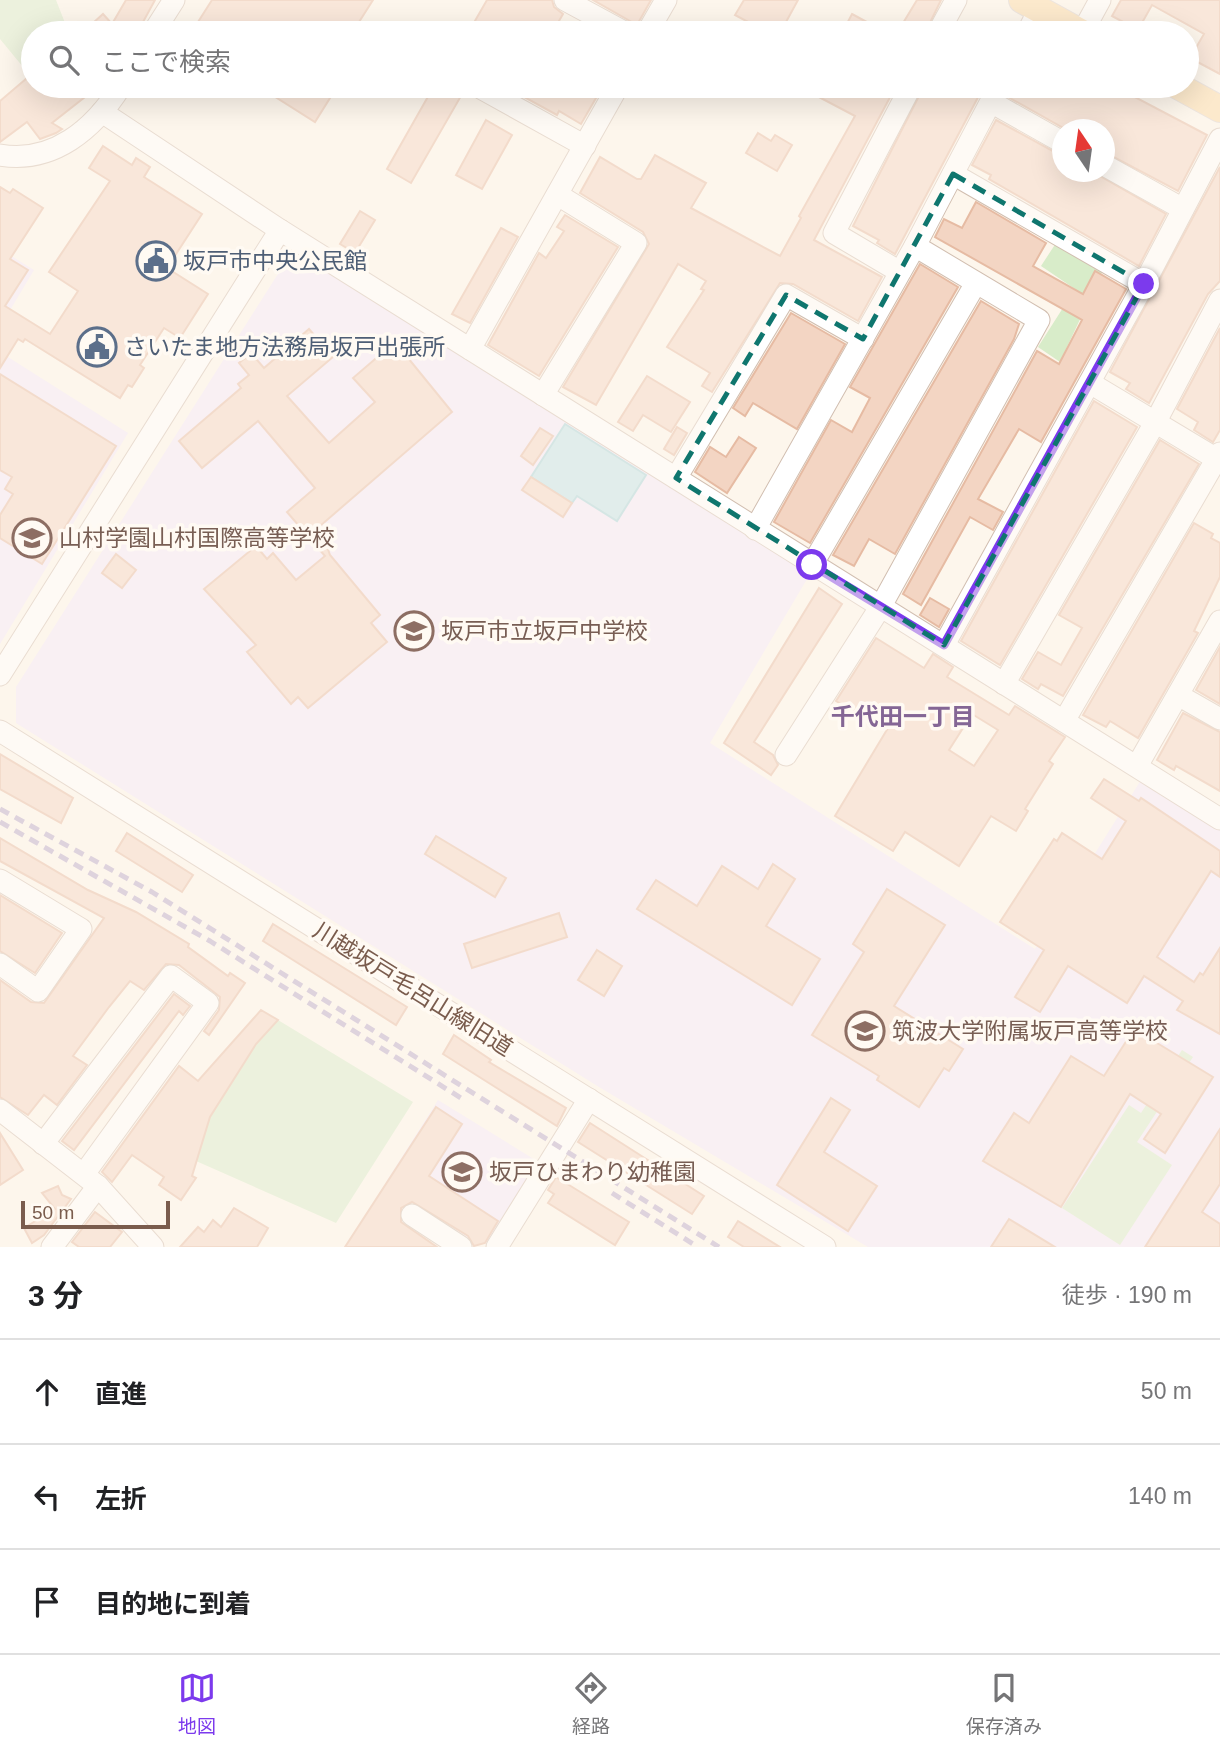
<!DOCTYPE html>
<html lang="ja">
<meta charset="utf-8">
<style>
:root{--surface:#fff;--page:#f6f6f6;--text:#202124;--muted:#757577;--line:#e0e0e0;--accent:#7c3aed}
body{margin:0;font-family:Helvetica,"Noto Sans JP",sans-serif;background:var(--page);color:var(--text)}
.compass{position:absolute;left:1052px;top:119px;width:63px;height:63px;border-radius:50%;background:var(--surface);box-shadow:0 7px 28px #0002;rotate:347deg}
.scale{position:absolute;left:21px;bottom:18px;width:149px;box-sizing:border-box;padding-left:7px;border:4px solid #7a5c4d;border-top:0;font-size:19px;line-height:24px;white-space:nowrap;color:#7a5c4d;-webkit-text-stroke:5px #fffaf3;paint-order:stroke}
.stop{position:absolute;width:21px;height:21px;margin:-16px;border:5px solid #7c3aed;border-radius:50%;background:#fff}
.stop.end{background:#7c3aed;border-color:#fff;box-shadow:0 2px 7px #0008}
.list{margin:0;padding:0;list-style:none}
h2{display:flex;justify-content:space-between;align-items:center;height:91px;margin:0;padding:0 28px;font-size:30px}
h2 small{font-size:23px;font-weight:400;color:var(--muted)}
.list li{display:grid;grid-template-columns:46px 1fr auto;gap:21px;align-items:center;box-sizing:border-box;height:105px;padding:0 28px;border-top:2px solid var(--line)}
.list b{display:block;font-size:26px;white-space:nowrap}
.list em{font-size:23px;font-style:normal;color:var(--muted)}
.icon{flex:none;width:38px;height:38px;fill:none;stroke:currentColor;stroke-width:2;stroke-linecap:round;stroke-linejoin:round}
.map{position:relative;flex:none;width:1220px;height:1247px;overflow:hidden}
.search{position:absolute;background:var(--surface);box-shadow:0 7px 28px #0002;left:21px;right:21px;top:21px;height:77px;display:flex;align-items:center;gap:18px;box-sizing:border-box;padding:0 24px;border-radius:38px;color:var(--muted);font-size:26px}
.sheet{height:406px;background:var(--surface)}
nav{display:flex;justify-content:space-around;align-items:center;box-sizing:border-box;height:98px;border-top:2px solid var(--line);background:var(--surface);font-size:19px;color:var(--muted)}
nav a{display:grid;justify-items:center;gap:4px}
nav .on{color:var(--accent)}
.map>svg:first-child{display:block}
</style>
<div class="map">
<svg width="1220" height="1247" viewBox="0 0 1220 1247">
<rect width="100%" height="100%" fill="#fdf6ec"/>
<!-- education -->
<g fill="#f3e8fa">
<polygon points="0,249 34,270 0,327"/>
<polygon points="296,252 810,574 710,743 1035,949 1141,780 1220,829 1220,1247 868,1247 599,1087 16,723 16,687 290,255"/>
<polygon points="0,352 128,433 0,644"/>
<polygon points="438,1100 537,1161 488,1242 478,1245 386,1182"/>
</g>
<!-- green -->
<g fill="#d8ecc9">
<polygon points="0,0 56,0 69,33 33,33 33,68 28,73 0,39"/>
<polygon points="1058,240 1105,266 1060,362 1038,347 1075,289 1041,266"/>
<polygon points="278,1020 413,1102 336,1223 196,1161 210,1117 256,1044"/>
<polygon points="1182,1050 1193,1057 1137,1142 1172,1165 1120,1245 1062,1208 1129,1105 1141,1113"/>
</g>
<!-- water -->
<polygon fill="#bfe3e8" stroke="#a5d3da" stroke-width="2" points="565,424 646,475 617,521 577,496 572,503 531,477"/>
<!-- building -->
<g fill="#f3d5c3" stroke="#e6bba3" stroke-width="2" fill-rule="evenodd">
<polygon points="126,0 155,0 137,33 82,33 103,14 112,24"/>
<polygon points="212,0 373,0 352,33 191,33"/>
<polygon points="487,0 552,0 554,7 563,14 552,33 468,33"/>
<polygon points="593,0 651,0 637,25"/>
<polygon points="744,0 798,0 780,33 769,33 735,15"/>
<polygon points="917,0 941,0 925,33 897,33"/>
<polygon points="1121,0 1220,0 1220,74 1190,58 1204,34 1152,5 1138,30 1112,16"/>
<polygon points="852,14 887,33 842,33"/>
<polygon points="33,73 33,86 99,86 52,123 62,129 56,133 40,139 27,122 0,142 0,101"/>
<polygon points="258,86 310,86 330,98 315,122"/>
<polygon points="434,86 464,86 465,89 411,183 387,169"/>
<polygon points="504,86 595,86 590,94 596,98 581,124 559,111 557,115"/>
<polygon points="798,86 896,86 814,240 882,277 858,321 793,284 780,283 712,392 702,386 710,373 667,347 704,290 701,289 706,281 678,264 596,405 563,387 649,244 643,232 580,193 600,157 637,179 641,179 655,155 706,183 691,208 780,256 801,218 799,216 855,116"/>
<polygon points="924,86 984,86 895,254 877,243 879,240 853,226"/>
<polygon points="1012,86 1114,86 1207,135 1178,191 1104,152 1104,130 1067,130 1008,97"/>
<polygon points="486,120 512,135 482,189 456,175"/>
<polygon points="996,120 1062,156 1062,172 1093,172 1166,214 1139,266 989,179 991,175 972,165"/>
<polygon points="758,133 771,141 775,135 792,145 777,171 746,153"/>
<polygon points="103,146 132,165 136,158 150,167 144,177 202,214 167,268 208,294 180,338 164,328 140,365 144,368 132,387 128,385 120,398 25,339 23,342 18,339 0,368 0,187 10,193 13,189 43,208 10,259 28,270 5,306 50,334 78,291 49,272 110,181 89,168"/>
<polygon points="1220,167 1220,281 1208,294 1149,403 1126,389 1130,383 1110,372"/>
<polygon points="976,202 1046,243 1033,266 1083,294 1095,271 1126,289 1041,442 1019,429 978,499 1003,512 993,530 970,517 921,605 903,594 1037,351 1059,364 1082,320 935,237 944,219 962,228"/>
<polygon points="360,211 375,220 355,253 340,244"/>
<polygon points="565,215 618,247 539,376 488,345 539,253 546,258 564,231 557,227"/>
<polygon points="501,228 518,237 470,323 452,314"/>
<polygon points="920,264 958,287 810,543 774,522 831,420 852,432 870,398 850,387"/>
<polygon points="981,301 1019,324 1014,339 895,554 869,539 854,566 833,555"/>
<polygon points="791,313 845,344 797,429 753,403 745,416 733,408"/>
<polygon points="1220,328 1220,430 1213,442 1194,430 1198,422 1177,409"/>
<polygon points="309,329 333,357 287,396 329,443 375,402 353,378 395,342 452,412 320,526 330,555 380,615 371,623 387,642 308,708 298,697 291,704 247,652 256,645 204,589 256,546 267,559 273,553 296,580 325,556 287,512 315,488 258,421 202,468 179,441 241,388 238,384 249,375 239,363 251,353 264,368"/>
<polygon points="0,374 116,446 42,564 0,538 0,515 13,494 5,489 12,477 0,470"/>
<polygon points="647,376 690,402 671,432 643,415 633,431 618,422"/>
<polygon points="1094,401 1137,427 1000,665 961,641"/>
<polygon points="677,427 687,433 674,455 664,449"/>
<polygon points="540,428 553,436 533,465 521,456"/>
<polygon points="739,437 756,448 727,493 695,472 710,447 726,457"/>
<polygon points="1160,440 1199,464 1063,696 1041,684 1038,689 1022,679 1038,652 1061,665 1082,628 1059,615"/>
<polygon points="531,477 572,503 563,517 522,490"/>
<polygon points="1194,523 1213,534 1211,538 1220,543 1220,577 1194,631 1198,633 1138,738 1110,721 1106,727 1083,715"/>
<polygon points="116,554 136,570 122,588 102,573"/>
<polygon points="819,588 842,604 754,742 773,755 778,765 771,775 724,743"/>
<polygon points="930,598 949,609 939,627 920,615"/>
<path d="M876 638 924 668 933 654 953 667 947 677 1009 715 1015 706 1065 737 1049 761 1053 764 1025 809 1028 811 1016 831 991 816 959 866 905 832 893 851 835 816 891 723 865 705 859 715 836 701ZM972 714 998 730 974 766 949 750Z"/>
<polygon points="1220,647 1220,704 1196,690"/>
<polygon points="1183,713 1220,732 1220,791 1176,766 1174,770 1157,760"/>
<polygon points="0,754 73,798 61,823 0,789"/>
<polygon points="1104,779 1139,801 1141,798 1220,851 1220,877 1211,871 1157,957 1194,982 1200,973 1203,975 1220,948 1220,1034 1177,1010 1183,1001 1144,976 1127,1003 1068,966 1040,1012 1015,997 1044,950 1000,922 1054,839 1057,841 1062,833 1102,859 1126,821 1091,798"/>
<polygon points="127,833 193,875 182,892 116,851"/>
<polygon points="436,836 506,878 495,897 425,854"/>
<polygon points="0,838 88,890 136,912 189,944 188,947 228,976 230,973 245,983 209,1035 204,1031 219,1010 220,997 179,965 166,964 144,990 130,981 109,1007 73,1056 87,1065 57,1105 44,1095 28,1115 0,1097 0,980 31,1002 44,1003 104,918 0,861"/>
<polygon points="773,864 795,879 766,926 820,959 792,1005 637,909 656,880 697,906 722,866 758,889"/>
<polygon points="887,889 945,925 894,1006 963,1049 949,1071 944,1068 919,1107 877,1080 879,1076 812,1035 864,952 853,944"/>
<polygon points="0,895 62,933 35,973 0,951"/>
<polygon points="559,913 567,937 472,968 464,944"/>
<polygon points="273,924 407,1007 396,1025 263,941"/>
<polygon points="597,950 622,966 604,996 578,980"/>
<polygon points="174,994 190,1006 183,1015 179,1011 74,1150 62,1141"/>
<polygon points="261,1010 278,1020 256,1044 210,1117 192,1176 196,1178 181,1200 159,1185 164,1177 132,1155 112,1182 102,1172 179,1066 198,1081"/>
<polygon points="1134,1029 1213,1077 1165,1153 1144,1139 1161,1114 1130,1094 1061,1207 983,1161 1014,1113 1029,1123 1071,1056 1104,1076"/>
<polygon points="454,1035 491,1060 489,1062 566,1108 557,1126 443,1054"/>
<polygon points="831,1098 850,1110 824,1152 877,1186 848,1231 777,1185"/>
<polygon points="436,1107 462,1124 429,1176 498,1221 485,1243 474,1246 468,1236 412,1202 401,1208 401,1222 437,1247 345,1247"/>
<polygon points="590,1123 704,1196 692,1214 578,1142"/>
<polygon points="1220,1129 1220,1184 1202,1212 1220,1224 1220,1247 1145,1247"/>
<polygon points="0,1133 23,1170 0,1185"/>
<polygon points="556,1177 629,1222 615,1245 548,1203 554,1194 548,1190"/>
<polygon points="58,1186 62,1195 71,1199 44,1235 32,1243 24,1228 55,1209 42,1193"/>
<polygon points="234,1208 268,1228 257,1247 180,1247 198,1227 204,1232 213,1220 221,1227"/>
<polygon points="95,1212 122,1232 110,1247 79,1247 72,1242"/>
<polygon points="1009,1219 1055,1247 991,1247"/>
<polygon points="738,1221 780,1247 744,1247 728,1237"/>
</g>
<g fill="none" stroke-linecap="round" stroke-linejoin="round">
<!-- minor casing -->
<g stroke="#d1beb0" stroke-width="23">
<g id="minor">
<polyline points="565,0 626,33"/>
<polyline points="153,33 174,0"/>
<polyline points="647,33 666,0"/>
<polyline points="938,33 956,0"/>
<polyline points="1027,33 1039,10"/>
<polyline points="1082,33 1100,0"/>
<polyline points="477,86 585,146"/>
<polyline points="991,102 1062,142"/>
<polyline points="102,112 280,230 1220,819"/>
<path d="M0 155C53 164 94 129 121 86"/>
<polyline points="1104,165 1183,209"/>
<polyline points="953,174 1144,284"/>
<polyline points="900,272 834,233 911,86"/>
<polyline points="470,349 618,86"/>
<polyline points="1090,383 1220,461"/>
<polyline points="543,395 636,243 558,195"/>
<polyline points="676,478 786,295 863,339"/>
<polyline points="755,529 915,246 999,86"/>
<polyline points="812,565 976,283"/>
<polyline points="944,645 1144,284 1220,139"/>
<polyline points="0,675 280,230"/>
<polyline points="1004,684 1156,421 1220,300"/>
<polyline points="1178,695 1220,719"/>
<polyline points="1064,721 1220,453"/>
<polyline points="0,731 825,1247"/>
<polyline points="786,755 881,606 1039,320 915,246"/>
<polyline points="1137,766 1220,621"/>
<polyline points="0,880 81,929 38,991 0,964"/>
<polyline points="0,1110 98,1186 153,1247"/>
<polyline points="43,1144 171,976 208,1003 84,1174"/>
<polyline points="412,1215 461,1247"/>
<polyline points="52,1247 98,1186"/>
<polyline points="497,1247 589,1099"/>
</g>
</g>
<!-- major casing -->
<g stroke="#dad1cd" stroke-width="28">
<g id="major">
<polyline points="1022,0 1082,33"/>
<polyline points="1178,86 1220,109"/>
</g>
</g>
<!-- minor -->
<use href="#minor" stroke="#fff" stroke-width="21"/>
<!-- major -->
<use href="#major" stroke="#fbd9a5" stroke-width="26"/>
<!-- rail -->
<g stroke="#b9a8c9" stroke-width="5" stroke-dasharray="10 7" stroke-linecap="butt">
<polyline points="0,809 152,892 719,1247"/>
<polyline points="0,822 210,941 461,1098"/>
<polyline points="612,1193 698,1247"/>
</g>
</g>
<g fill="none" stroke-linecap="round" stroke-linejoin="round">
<!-- route -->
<polyline stroke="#7c3aed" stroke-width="9" points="812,565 944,645 1144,284"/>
</g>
<!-- marked area -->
<path d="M0 0H1220V1247H0ZM953 174 1144 284 944 645 676 478 786 295 863 339Z" fill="#fdf6ec" fill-opacity=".55" fill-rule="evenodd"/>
<path fill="none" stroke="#0f766e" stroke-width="5" stroke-dasharray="14 9" stroke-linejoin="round" d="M953 174 1144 284 944 645 676 478 786 295 863 339Z"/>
<!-- icons -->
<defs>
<g id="civic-ring" transform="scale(2.0125)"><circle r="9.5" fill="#fffaf3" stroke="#5c6f8a" stroke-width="1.5"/><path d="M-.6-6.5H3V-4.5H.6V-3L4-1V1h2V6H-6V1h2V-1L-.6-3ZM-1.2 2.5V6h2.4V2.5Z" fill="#5c6f8a"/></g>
<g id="school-ring" transform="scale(2.0125)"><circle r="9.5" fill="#fffaf3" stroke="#8d6e63" stroke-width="1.5"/><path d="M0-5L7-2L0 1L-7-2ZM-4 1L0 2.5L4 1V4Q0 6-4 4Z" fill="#8d6e63"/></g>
</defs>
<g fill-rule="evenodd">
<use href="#civic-ring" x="156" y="261"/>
<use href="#civic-ring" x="97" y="347"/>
<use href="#school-ring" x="32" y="538"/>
<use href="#school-ring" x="414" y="631"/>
<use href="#school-ring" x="865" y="1031"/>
<use href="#school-ring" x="462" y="1172"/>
</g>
<g text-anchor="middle" stroke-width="7" stroke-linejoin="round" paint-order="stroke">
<!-- service labels -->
<g font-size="23" fill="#4e5e75" stroke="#fffaf3" text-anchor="start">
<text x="183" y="269">坂戸市中央公民館</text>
<text x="124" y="355">さいたま地方法務局坂戸出張所</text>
</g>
<!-- education labels -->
<g font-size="23" fill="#785e54" stroke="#fffaf3" text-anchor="start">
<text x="59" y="546">山村学園山村国際高等学校</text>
<text x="441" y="639">坂戸市立坂戸中学校</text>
<text x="892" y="1039">筑波大学附属坂戸高等学校</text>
<text x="489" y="1180">坂戸ひまわり幼稚園</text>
</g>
<!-- street labels -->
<g font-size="23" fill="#7a5c4d" stroke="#fffaf3">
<text transform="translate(413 989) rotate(32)" y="8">川越坂戸毛呂山線旧道</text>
</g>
<!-- neighbourhood labels -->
<g font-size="24" font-weight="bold" fill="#846695" stroke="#fffaf3">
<text x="903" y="725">千代田一丁目</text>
</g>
</g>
</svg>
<svg class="compass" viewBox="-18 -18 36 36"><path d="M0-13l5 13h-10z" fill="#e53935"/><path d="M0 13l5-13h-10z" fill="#757577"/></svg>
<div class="scale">50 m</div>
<div class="stop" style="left:812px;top:565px"></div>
<div class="stop end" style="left:1144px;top:284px"></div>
<div class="search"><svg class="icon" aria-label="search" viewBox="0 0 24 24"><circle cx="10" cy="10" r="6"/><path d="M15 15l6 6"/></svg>ここで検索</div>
</div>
<section class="sheet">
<h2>3 分<small>徒歩 · 190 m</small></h2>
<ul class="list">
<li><svg class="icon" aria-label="ahead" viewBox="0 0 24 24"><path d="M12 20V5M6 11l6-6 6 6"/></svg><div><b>直進</b></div><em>50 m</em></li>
<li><svg class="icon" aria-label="left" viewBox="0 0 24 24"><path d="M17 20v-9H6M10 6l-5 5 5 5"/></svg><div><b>左折</b></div><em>140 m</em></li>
<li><svg class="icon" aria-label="arrive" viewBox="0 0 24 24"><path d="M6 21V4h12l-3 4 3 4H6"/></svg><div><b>目的地に到着</b></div></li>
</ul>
</section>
<nav>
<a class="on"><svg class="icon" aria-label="map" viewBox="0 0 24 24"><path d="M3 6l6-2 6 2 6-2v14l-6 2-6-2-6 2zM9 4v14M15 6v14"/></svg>地図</a>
<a><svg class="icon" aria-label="directions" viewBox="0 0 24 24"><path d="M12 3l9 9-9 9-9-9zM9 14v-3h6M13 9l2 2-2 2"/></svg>経路</a>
<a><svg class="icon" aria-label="saved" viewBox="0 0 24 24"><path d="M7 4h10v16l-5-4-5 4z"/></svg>保存済み</a>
</nav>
